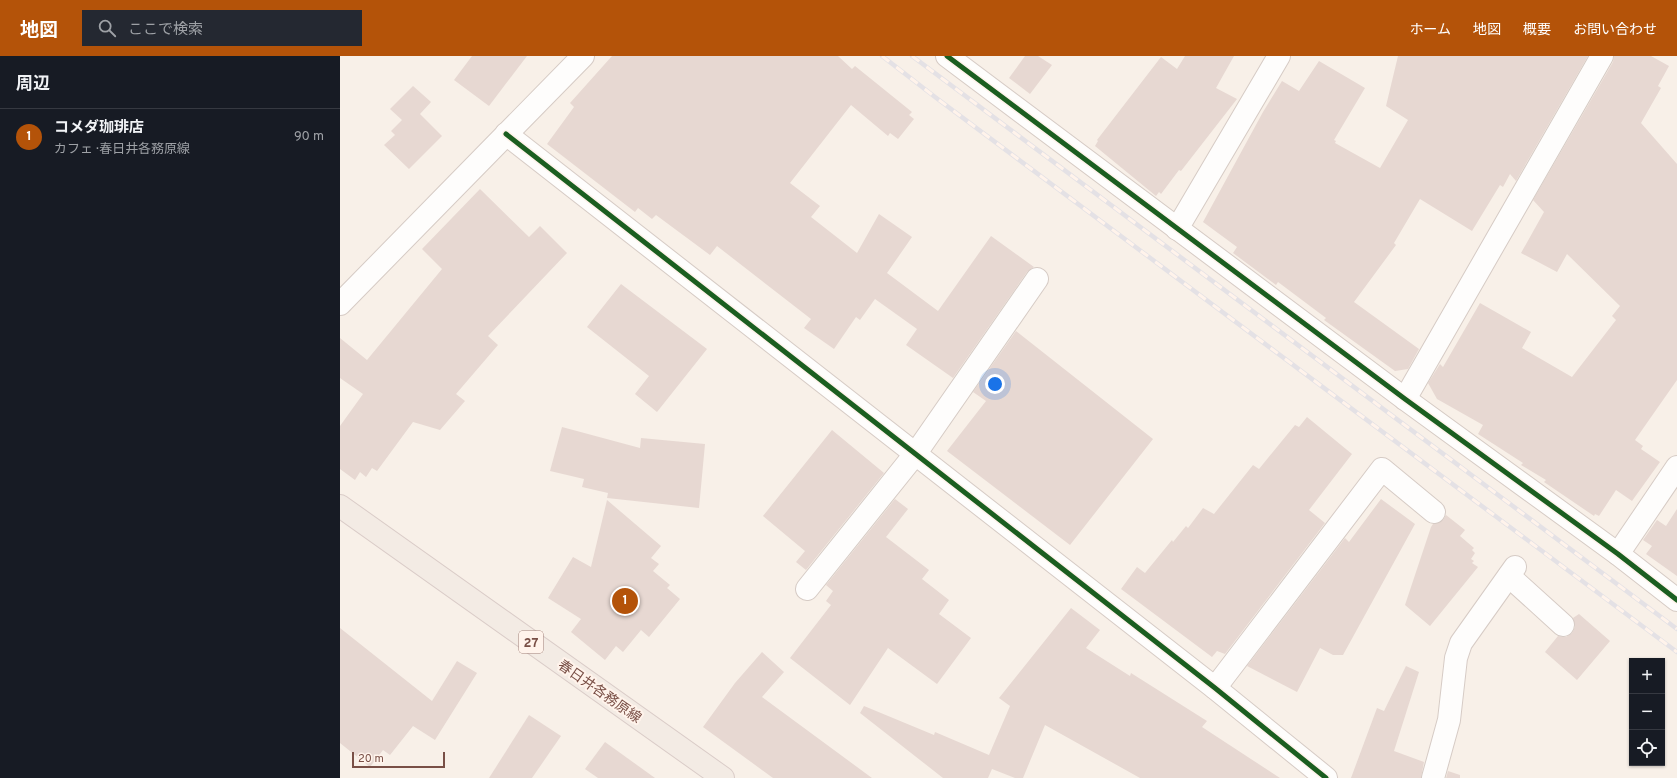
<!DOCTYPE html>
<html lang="ja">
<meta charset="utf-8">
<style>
:root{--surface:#171b24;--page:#242831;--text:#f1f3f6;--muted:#9ea1a6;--line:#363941;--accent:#b45309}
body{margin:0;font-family:Overpass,"Noto Sans JP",sans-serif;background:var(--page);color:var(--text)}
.controls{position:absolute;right:12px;bottom:12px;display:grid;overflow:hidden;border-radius:0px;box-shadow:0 1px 3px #0004}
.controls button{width:36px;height:36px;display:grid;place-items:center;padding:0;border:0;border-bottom:1px solid var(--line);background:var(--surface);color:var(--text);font:20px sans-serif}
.scale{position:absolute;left:12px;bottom:10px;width:93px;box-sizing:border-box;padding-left:4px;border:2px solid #794f46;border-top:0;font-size:11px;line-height:14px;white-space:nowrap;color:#794f46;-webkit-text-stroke:3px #fff3eb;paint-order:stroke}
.you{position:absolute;left:655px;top:328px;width:14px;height:14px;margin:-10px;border:3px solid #fff;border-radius:50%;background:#1a73e8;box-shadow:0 0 0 6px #1a73e833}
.badge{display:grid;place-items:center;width:26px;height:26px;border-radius:50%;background:var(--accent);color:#fff;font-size:13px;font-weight:700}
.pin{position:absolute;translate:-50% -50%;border:2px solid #fff;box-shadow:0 1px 4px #0006}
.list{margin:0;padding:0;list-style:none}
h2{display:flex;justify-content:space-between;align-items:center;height:52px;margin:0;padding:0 16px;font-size:17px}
h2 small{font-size:13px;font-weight:400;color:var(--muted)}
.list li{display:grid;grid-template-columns:26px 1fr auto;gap:12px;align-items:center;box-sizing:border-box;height:56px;padding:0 16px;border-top:1px solid var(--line)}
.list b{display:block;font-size:15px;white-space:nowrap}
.list p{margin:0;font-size:13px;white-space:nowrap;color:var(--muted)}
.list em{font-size:13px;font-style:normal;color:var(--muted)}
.icon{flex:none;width:22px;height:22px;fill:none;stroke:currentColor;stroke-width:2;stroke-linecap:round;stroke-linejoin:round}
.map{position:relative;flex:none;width:1337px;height:722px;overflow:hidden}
header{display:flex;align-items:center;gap:24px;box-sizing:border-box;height:56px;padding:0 20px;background:var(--accent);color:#fff}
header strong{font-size:19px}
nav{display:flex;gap:22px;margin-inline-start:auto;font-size:14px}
.search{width:280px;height:36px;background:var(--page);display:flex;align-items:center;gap:10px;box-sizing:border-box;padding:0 14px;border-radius:0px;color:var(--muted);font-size:15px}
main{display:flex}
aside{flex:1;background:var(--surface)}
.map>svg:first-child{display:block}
</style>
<header>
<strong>地図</strong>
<div class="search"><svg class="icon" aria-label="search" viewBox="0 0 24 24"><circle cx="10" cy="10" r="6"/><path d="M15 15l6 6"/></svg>ここで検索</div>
<nav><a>ホーム</a><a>地図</a><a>概要</a><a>お問い合わせ</a></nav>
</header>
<main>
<aside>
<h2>周辺<small></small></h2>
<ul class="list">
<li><span class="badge">1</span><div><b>コメダ珈琲店</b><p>カフェ · 春日井各務原線</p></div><em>90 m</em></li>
</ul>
</aside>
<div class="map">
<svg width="1337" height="722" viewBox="0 0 1337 722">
<rect width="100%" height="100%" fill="#f8f0e8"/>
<!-- building -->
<g fill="#e7d8d2">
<polygon points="132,0 187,0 149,50 114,24"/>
<polygon points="272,0 498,0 512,13 515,10 572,56 569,59 574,63 558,83 550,77 548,80 511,49 450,127 480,150 471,161 517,197 539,158 572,181 547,217 598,255 651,180 694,211 687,216 613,322 566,289 577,273 535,243 520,264 516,261 494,293 464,272 471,263 377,190 370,199 316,159 312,163 298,152 295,156 207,88 234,51 230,47"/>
<polygon points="685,0 698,0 712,9 690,38 669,22"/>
<polygon points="845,0 894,0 876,32 897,43 841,115 839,114 821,138 819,136 816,140 755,90 758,85 757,84 821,1 837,13"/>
<polygon points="1058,0 1248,0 1176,125 1170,118 1163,131 1160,129 1132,175 1080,143 1054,187 1056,189 1014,246 1079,293 1068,313 1055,315 984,264 986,262 938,226 936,229 893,197 897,191 863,166 923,56 942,25 959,35 979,5 1025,32 994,84 996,85 995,87 1040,112 1068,64 1046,50"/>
<polygon points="1274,0 1311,0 1329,10 1318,30 1321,32 1301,67 1337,108 1337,324 1295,384 1303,390 1301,393 1320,406 1292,445 1276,434 1259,460 1255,458 1254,460 1204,426 1206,424 1181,409 1183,407 1138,378 1143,369 1097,343 1088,327 1100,308 1103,311 1140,247 1191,276 1182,292 1232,321 1276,264 1272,260 1280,250 1227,198 1217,216 1181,197 1204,156 1193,144 1273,6"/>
<polygon points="73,30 91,46 80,58 102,80 69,113 44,89 55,79 51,75 62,64 50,53"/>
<polygon points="140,133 189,181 200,170 227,197 148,280 158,289 116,338 125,345 100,374 73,366 37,415 32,412 26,421 20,416 15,424 0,413 0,370 23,338 0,322 0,282 27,304 102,213 82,193"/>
<polygon points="281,228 367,293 317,356 295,338 309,320 247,271"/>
<polygon points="676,275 813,383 730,489 607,395 646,345 633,336"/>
<polygon points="967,361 1012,398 969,454 985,467 885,598 877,595 872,601 781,533 797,511 805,517 832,484 833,486 846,470 848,472 863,452 874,458 913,409 919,413 955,369 959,371"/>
<polygon points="222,371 300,392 301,382 365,388 359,452 267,442 268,437 242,431 244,423 210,415"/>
<polygon points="492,374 544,417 466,514 456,506 465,495 423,460"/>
<polygon points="555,443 568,453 546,481 589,514 582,523 609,544 599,558 631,582 597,628 548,592 510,649 450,602 491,549 486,545 493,535 486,529"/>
<polygon points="1041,443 1075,468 1003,599 993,599 980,592 957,636 907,610 1005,482 1009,486"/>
<polygon points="267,444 321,490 311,502 319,508 313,515 330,529 327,532 340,543 309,581 301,574 283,596 276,590 265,604 231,576 241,563 208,542 233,501 251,511"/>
<polygon points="1337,453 1337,520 1306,498 1312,490 1303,484 1317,464 1326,470"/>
<polygon points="1106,459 1125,474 1120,480 1134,492 1132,494 1135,497 1131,503 1134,505 1132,507 1138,511 1090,570 1065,549 1091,471 1093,468 1103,464"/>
<polygon points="731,552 760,574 746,592 790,620 791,617 867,665 862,671 940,722 800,722 705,669 683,722 675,722 652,713 648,722 603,722 520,657 524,650 594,679 595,676 649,699 670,650 659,642"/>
<polygon points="1239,558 1270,585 1237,624 1205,596 1218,580 1226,581 1232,577 1235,571 1233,562"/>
<polygon points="0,572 92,645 117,605 137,617 95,684 73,670 50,699 43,694 30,711 0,687"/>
<polygon points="422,596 444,616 422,641 532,722 433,722 363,671 395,627"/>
<polygon points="1066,610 1079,616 1054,695 1084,706 1081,722 1011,722 1037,652 1044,655"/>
<polygon points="189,659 221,680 192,722 149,722"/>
<polygon points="265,686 315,722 258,722 245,713"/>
<polygon points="1108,715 1120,719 1120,722 1106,722"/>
</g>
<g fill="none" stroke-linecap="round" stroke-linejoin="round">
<!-- minor casing -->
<g stroke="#d6cbc5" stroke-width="24">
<g id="minor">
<polyline points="607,0 1065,343 1278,498 1337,544"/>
<polyline points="837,173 939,0"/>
<polyline points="0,248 243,0"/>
<polyline points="1065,343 1262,0"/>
<polyline points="1278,498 1337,411"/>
<polyline points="1169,520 1223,569"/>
<polyline points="467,533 576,397 697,223"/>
<polyline points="875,632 1042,413 1094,456"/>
<polyline points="1093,722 1109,664 1116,602 1121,587 1175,511"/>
</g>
</g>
<!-- tertiary casing -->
<g stroke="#d6cbc5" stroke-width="24">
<polyline id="tertiary" points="166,78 875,632 986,722"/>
</g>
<!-- primary casing -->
<g stroke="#daccc8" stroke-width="24">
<polyline id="primary" points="0,450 383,722"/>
</g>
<!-- minor -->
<use href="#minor" stroke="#fefdfc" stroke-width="22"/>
<!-- tertiary -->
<use href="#tertiary" stroke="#fefdfc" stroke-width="22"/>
<!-- primary -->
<use href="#primary" stroke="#f3ebe4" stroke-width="22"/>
<!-- rail casing -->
<g stroke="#e4e1e5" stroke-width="4.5">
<g id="rail">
<polyline points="542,0 595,41 1337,596"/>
<polyline points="572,0 1337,573"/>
</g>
</g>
<!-- rail -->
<use href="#rail" stroke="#fff3eb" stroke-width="3" stroke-dasharray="9" stroke-linecap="butt"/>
<!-- cycleway casing -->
<g stroke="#fff3eb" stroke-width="8">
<g id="cycleway">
<polyline points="607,0 1065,343 1278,498 1337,544"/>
<polyline points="166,78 875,632 986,722"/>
</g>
</g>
<!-- cycleway -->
<use href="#cycleway" stroke="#1b5e20" stroke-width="5"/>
</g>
<g text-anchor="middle" stroke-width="4" stroke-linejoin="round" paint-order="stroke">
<!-- shield labels -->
<rect fill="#fff3eb" stroke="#a18078" stroke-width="1" x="179" y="575" width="24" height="22" rx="3"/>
<g font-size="13" font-weight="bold" fill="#794f46">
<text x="191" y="591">27</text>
</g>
<!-- street labels -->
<g font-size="14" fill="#794f46" stroke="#fff3eb">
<text transform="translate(260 635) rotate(35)" y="5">春日井各務原線</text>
</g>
</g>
</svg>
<div class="controls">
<button>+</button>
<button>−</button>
<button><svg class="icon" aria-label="locate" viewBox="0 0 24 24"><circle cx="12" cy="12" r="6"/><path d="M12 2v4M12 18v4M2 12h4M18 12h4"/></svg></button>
</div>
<div class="scale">20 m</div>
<div class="you"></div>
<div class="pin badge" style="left:285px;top:545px">1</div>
</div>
</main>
